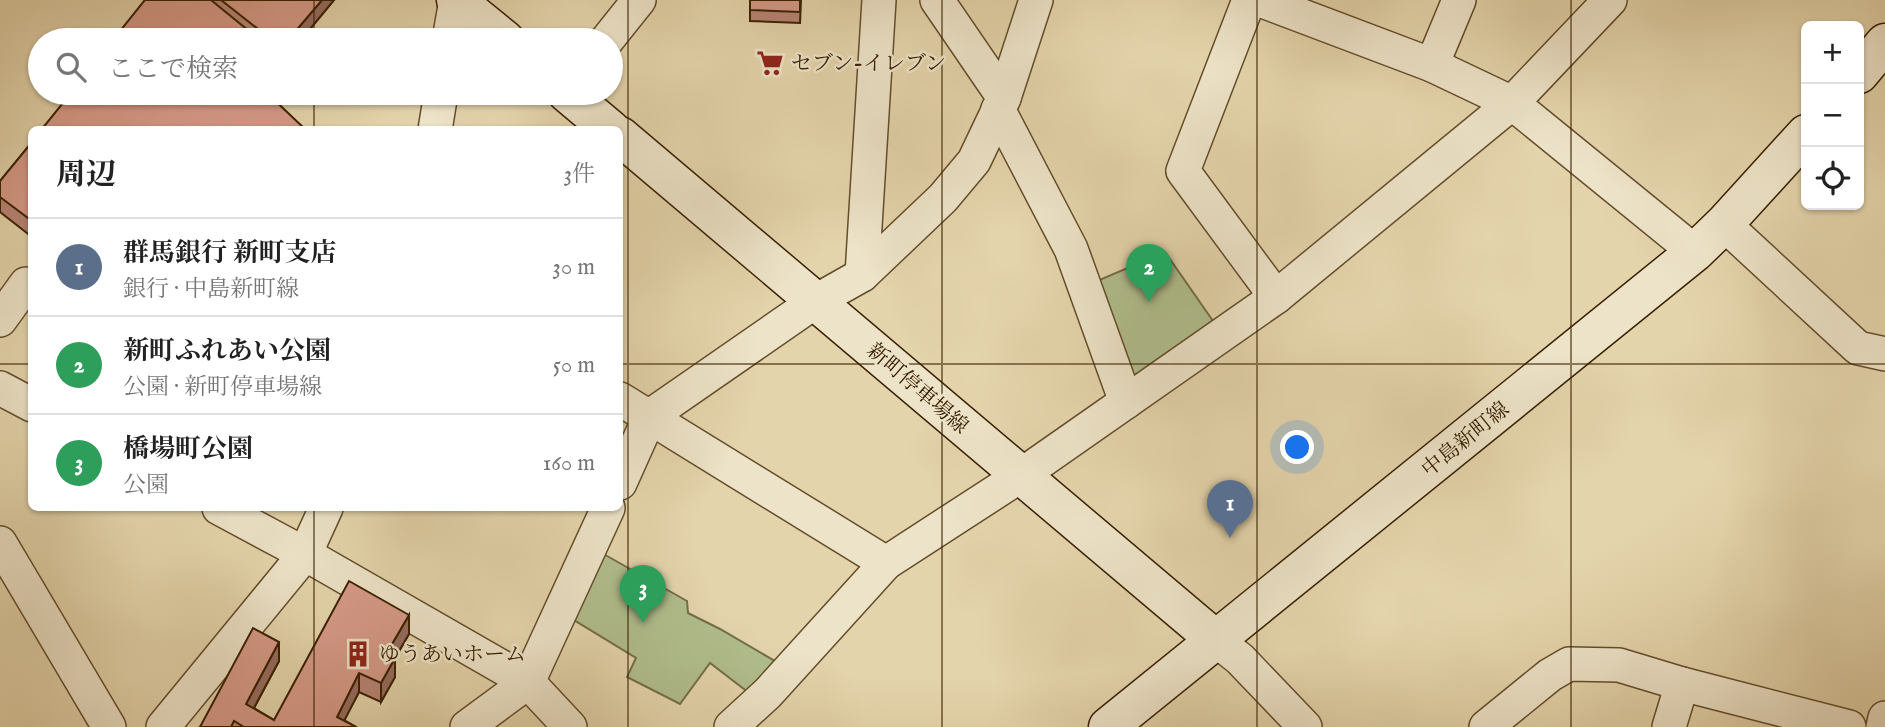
<!DOCTYPE html>
<html lang="ja">
<meta charset="utf-8">
<style>
:root{--surface:#fff;--page:#f2f2f2;--text:#222;--muted:#767676;--line:#e0e0e0;--accent:#8f2418}
body{margin:0;font-family:"IM FELL English","Noto Serif JP",serif;background:var(--page);color:var(--text)}
.controls{position:absolute;right:21px;top:21px;display:grid;overflow:hidden;border-radius:10px;box-shadow:0 2px 5px #0004}
.controls button{width:63px;height:63px;display:grid;place-items:center;padding:0;border:0;border-bottom:2px solid var(--line);background:var(--surface);color:var(--text);font:35px sans-serif}
.you{position:absolute;left:1298px;top:448px;width:24px;height:24px;margin:-18px;border:5px solid #fff;border-radius:50%;background:#1a73e8;box-shadow:0 0 0 10px #1a73e833}
.badge{display:grid;place-items:center;width:46px;height:46px;border-radius:50%;background:var(--accent);color:#fff;font-size:23px;font-weight:700}
.pin{position:absolute;translate:-50% -58px;filter:drop-shadow(0 2px 4px #0008)}
.pin::after{content:'';position:absolute;top:37px;width:24px;height:21px;background:inherit;clip-path:polygon(0 0,100% 0,50% 100%)}
.list{margin:0;padding:0;list-style:none}
h2{display:flex;justify-content:space-between;align-items:center;height:91px;margin:0;padding:0 28px;font-size:30px}
h2 small{font-size:23px;font-weight:400;color:var(--muted)}
.list li{display:grid;grid-template-columns:46px 1fr auto;gap:21px;align-items:center;box-sizing:border-box;height:98px;padding:0 28px;border-top:2px solid var(--line)}
.list b{display:block;font-size:26px;white-space:nowrap}
.list p{margin:0;font-size:23px;white-space:nowrap;color:var(--muted)}
.list em{font-size:23px;font-style:normal;color:var(--muted)}
.icon{flex:none;width:38px;height:38px;fill:none;stroke:currentColor;stroke-width:2;stroke-linecap:round;stroke-linejoin:round}
.map{position:relative;flex:none;width:1885px;height:727px;overflow:hidden}
.search{position:absolute;background:var(--surface);box-shadow:0 2px 5px #0004;left:28px;top:28px;width:595px;height:77px;display:flex;align-items:center;gap:18px;box-sizing:border-box;padding:0 24px;border-radius:38px;color:var(--muted);font-size:26px}
.panel{position:absolute;background:var(--surface);box-shadow:0 2px 5px #0004;left:28px;top:126px;width:595px;height:385px;border-radius:10px}
.map>svg:first-child{display:block}
</style>
<div class="map">
<svg width="1885" height="727" viewBox="0 0 1885 727">
<rect width="100%" height="100%" fill="#e4d4ab"/>
<filter id="stains"><feTurbulence type="fractalNoise" baseFrequency=".00286" numOctaves="4"/><feColorMatrix values="0 0 0 0 .2 0 0 0 0 .09 0 0 0 0 .02 0 0 0 .5 -.17"/></filter>
<radialGradient id="worn" r=".72"><stop offset=".6" stop-color="#630" stop-opacity="0"/><stop offset="1" stop-color="#630" stop-opacity=".3"/></radialGradient>
<!-- green -->
<g fill="#b0bd8c" stroke="#746e46" stroke-width="2">
<polygon points="1165,252 1213,321 1138,378 1125,376 1090,284"/>
<polygon points="600,552 687,601 688,613 720,629 780,664 749,693 710,663 680,704 627,677 636,658 569,617"/>
</g>
<g fill="none" stroke-linecap="round" stroke-linejoin="round">
<!-- minor casing -->
<g stroke="#644d2b" stroke-width="36">
<g id="minor">
<polyline points="937,0 1004,98"/>
<polyline points="1249,0 1183,171 1276,297"/>
<polyline points="1260,0 1432,65 1512,103 1695,252"/>
<polyline points="449,40 456,0"/>
<polyline points="607,40 639,0"/>
<polyline points="1432,65 1459,0"/>
<polyline points="998,109 1071,249 1126,402"/>
<polyline points="435,130 441,93"/>
<polyline points="1724,224 1858,348 1885,354"/>
<polyline points="862,275 879,0"/>
<polyline points="0,320 26,284 32,287"/>
<polyline points="0,388 32,405"/>
<polyline points="620,399 886,563"/>
<polyline points="620,483 650,416 816,301 862,275 943,198 974,161 1004,98 1036,0"/>
<polyline points="219,508 305,554 528,682 570,727"/>
<polyline points="0,543 109,727"/>
<polyline points="1216,640 1240,659 1305,727"/>
<polyline points="163,727 305,554 326,508"/>
<polyline points="467,727 528,682 608,508"/>
<polyline points="731,727 768,693 886,563 1020,476 1276,297 1512,103 1610,0"/>
<polyline points="1486,727 1550,675 1569,664 1619,665 1682,684 1849,727"/>
<polyline points="1669,727 1682,684"/>
<polyline points="1883,727 1885,718"/>
</g>
</g>
<!-- secondary casing -->
<g stroke="#392000" stroke-width="41">
<g id="secondary">
<polyline points="456,0 505,40"/>
<polyline points="1859,74 1885,43"/>
<polyline points="567,93 611,130"/>
<polyline points="620,136 1216,640"/>
<polyline points="1108,727 1695,252 1724,224 1806,134"/>
</g>
</g>
<!-- minor -->
<use href="#minor" stroke="#ede3c8" stroke-width="33"/>
<!-- secondary -->
<use href="#secondary" stroke="#ede3c8" stroke-width="38"/>
</g>
<!-- wall -->
<g fill="#b88475" stroke="#392000" stroke-width="2">
<polygon points="145,0 334,0 301,40 113,40"/>
<polygon points="750,0 801,0 800,23 750,21"/>
<polygon points="32,142 32,237 0,212 0,181"/>
<polygon points="409,634 395,658 395,677 381,702 359,692 344,720 356,727 200,727 279,661 254,708 274,720"/>
</g>
<!-- shaded-wall -->
<g fill="#966c5f" stroke="#392000" stroke-width="2">
<polygon points="322,0 334,0 301,40 288,40"/>
<polygon points="409,615 409,634 385,675 385,656"/>
<polygon points="279,642 279,661 246,723 246,704"/>
<polygon points="395,658 395,677 381,702 381,683"/>
<polygon points="359,673 359,692 341,727 337,717"/>
</g>
<!-- building -->
<g fill="#d69a88" stroke="#392000" stroke-width="2">
<polygon points="145,0 211,0 255,36 252,40 113,40"/>
<polygon points="221,0 322,0 288,40 272,40"/>
<polygon points="750,0 800,0 800,12 750,10"/>
<polygon points="71,93 267,93 306,130 41,130"/>
<polygon points="32,142 32,221 0,197 0,181"/>
<polygon points="349,581 409,615 385,656 395,658 381,683 359,673 337,717 356,727 244,727 234,721 231,727 200,727 253,628 279,642 246,704 274,720"/>
</g>
<!-- grid -->
<path fill="none" stroke="#392000" stroke-width="2" stroke-opacity="0.55" d="M314 0V40M628 0V727M942 0V727M1257 0V727M1571 0V727M314 93V130M0 364H32M620 364H1885M314 508V727"/>
<!-- icons -->
<defs>
<g id="supermarket-bare" transform="scale(2.1)"><path d="M-6-5.5h2.5l.6 2H6L4.5 2H-2.5L-4.4-4H-6ZM-1.5 3.2a1.3 1.3 0 1 0 .1 0ZM3 3.2a1.3 1.3 0 1 0 .1 0Z" fill="#8f2418" stroke="#ede3c8" stroke-width="2.5" paint-order="stroke"/></g>
<g id="building-bare" transform="scale(2.1)"><path d="M-4-6H4V6H1V3H-1V6H-4ZM-2.5-4.3h1.7v1.8h-1.7ZM.8-4.3h1.7v1.8H.8ZM-2.5-1h1.7V.8h-1.7ZM.8-1h1.7V.8H.8Z" fill="#8f2418" stroke="#ede3c8" stroke-width="2.5" paint-order="stroke"/></g>
</defs>
<g fill-rule="evenodd">
<use href="#supermarket-bare" x="770" y="63"/>
<use href="#building-bare" x="358" y="654"/>
</g>
<g text-anchor="middle" stroke-width="5" stroke-linejoin="round" paint-order="stroke">
<!-- poi labels -->
<g font-size="21" fill="#392000" stroke="#ede3c8" text-anchor="start">
<text x="791" y="70">セブン-イレブン</text>
<text x="379" y="661">ゆうあいホーム</text>
</g>
<!-- street labels -->
<g font-size="21" fill="#392000" stroke="#ede3c8">
<text transform="translate(918 388) rotate(41)" y="7">新町停車場線</text>
<text transform="translate(1465 439) rotate(-39)" y="7">中島新町線</text>
</g>
</g>
<rect width="100%" height="100%" filter="url(#stains)"/>
<rect width="100%" height="100%" fill="url(#worn)"/>
</svg>
<div class="controls">
<button>+</button>
<button>−</button>
<button><svg class="icon" aria-label="locate" viewBox="0 0 24 24"><circle cx="12" cy="12" r="6"/><path d="M12 2v4M12 18v4M2 12h4M18 12h4"/></svg></button>
</div>
<div class="you"></div>
<div class="pin badge" style="left:1230px;top:538px;background:#5c6f8a">1</div>
<div class="pin badge" style="left:1149px;top:302px;background:#2e9e5b">2</div>
<div class="pin badge" style="left:643px;top:623px;background:#2e9e5b">3</div>
<div class="search"><svg class="icon" aria-label="search" viewBox="0 0 24 24"><circle cx="10" cy="10" r="6"/><path d="M15 15l6 6"/></svg>ここで検索</div>
<section class="panel">
<h2>周辺<small>3件</small></h2>
<ul class="list">
<li><span class="badge" style="background:#5c6f8a">1</span><div><b>群馬銀行 新町支店</b><p>銀行 · 中島新町線</p></div><em>30 m</em></li>
<li><span class="badge" style="background:#2e9e5b">2</span><div><b>新町ふれあい公園</b><p>公園 · 新町停車場線</p></div><em>50 m</em></li>
<li><span class="badge" style="background:#2e9e5b">3</span><div><b>橋場町公園</b><p>公園</p></div><em>160 m</em></li>
</ul>
</section>
</div>
